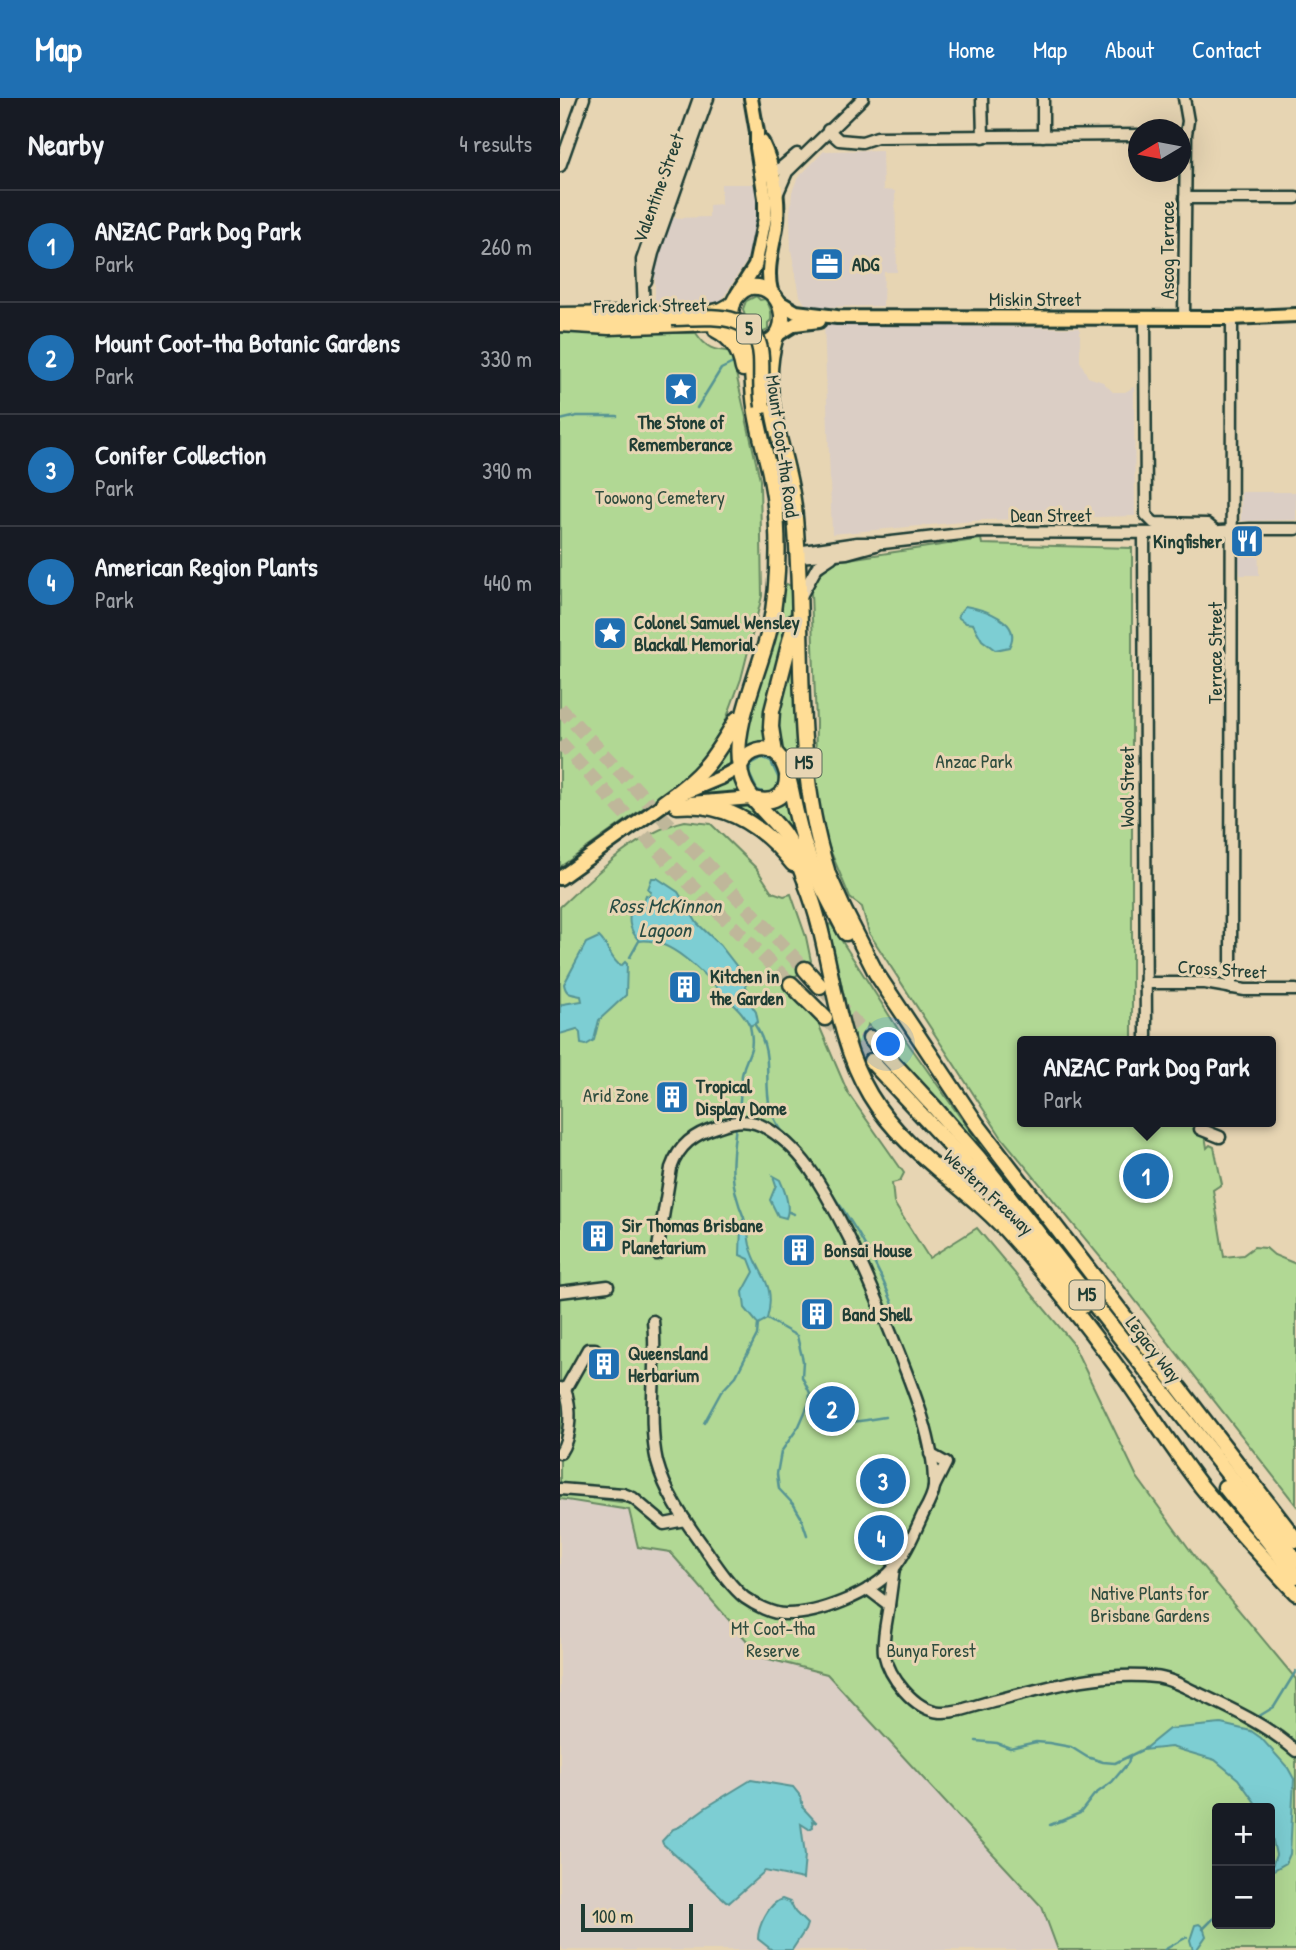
<!DOCTYPE html>
<meta charset="utf-8">
<style>
:root{--surface:#171b24;--page:#20242c;--text:#f1f3f6;--muted:#9ea1a6;--line:#363941;--accent:#1f6fb2}
body{margin:0;font-family:"Patrick Hand",sans-serif;background:var(--page);color:var(--text)}
.controls{position:absolute;right:21px;bottom:21px;display:grid;overflow:hidden;border-radius:7px;box-shadow:0 7px 28px #0002}
.controls button{width:63px;height:63px;display:grid;place-items:center;padding:0;border:0;border-bottom:2px solid var(--line);background:var(--surface);color:var(--text);font:35px sans-serif}
.compass{position:absolute;left:568px;top:21px;width:63px;height:63px;border-radius:50%;background:var(--surface);box-shadow:0 7px 28px #0002;rotate:260deg}
.scale{position:absolute;left:21px;bottom:18px;width:112px;box-sizing:border-box;padding-left:7px;border:4px solid #1f3d34;border-top:0;font-size:19px;line-height:24px;white-space:nowrap;color:#1f3d34;-webkit-text-stroke:5px #e7d5b3;paint-order:stroke}
.you{position:absolute;left:329px;top:947px;width:24px;height:24px;margin:-18px;border:5px solid #fff;border-radius:50%;background:#1a73e8;box-shadow:0 0 0 10px #1a73e833}
.badge{display:grid;place-items:center;width:46px;height:46px;border-radius:50%;background:var(--accent);color:#fff;font-size:23px;font-weight:700}
.pin{position:absolute;translate:-50% -50%;border:4px solid #fff;box-shadow:0 2px 7px #0006}
.popup{position:absolute;left:457px;top:938px;width:259px;height:91px;box-sizing:border-box;display:grid;place-content:center;border-radius:7px;background:var(--surface);filter:drop-shadow(0 2px 5px #0005);font-size:23px;white-space:nowrap;color:var(--muted)}
.popup b{font-size:26px;color:var(--text)}
.popup::after{content:'';position:absolute;left:50%;top:100%;margin-left:-14px;border:14px solid transparent;border-top-color:var(--surface)}
.list{margin:0;padding:0;list-style:none}
h2{display:flex;justify-content:space-between;align-items:center;height:91px;margin:0;padding:0 28px;font-size:30px}
h2 small{font-size:23px;font-weight:400;color:var(--muted)}
.list li{display:grid;grid-template-columns:46px 1fr auto;gap:21px;align-items:center;box-sizing:border-box;height:112px;padding:0 28px;border-top:2px solid var(--line)}
.list b{display:block;font-size:26px;white-space:nowrap}
.list p{margin:0;font-size:23px;white-space:nowrap;color:var(--muted)}
.list em{font-size:23px;font-style:normal;color:var(--muted)}
.map{position:relative;flex:none;width:736px;height:1852px;overflow:hidden}
header{display:flex;align-items:center;gap:42px;box-sizing:border-box;height:98px;padding:0 35px;background:var(--accent);color:#fff}
header strong{font-size:33px}
nav{display:flex;gap:38px;margin-inline-start:auto;font-size:24px}
main{display:flex}
aside{flex:1;background:var(--surface)}
.map>svg:first-child{display:block}
</style>
<header>
<strong>Map</strong>
<nav><a>Home</a><a>Map</a><a>About</a><a>Contact</a></nav>
</header>
<main>
<aside>
<h2>Nearby<small>4 results</small></h2>
<ul class="list">
<li><span class="badge">1</span><div><b>ANZAC Park Dog Park</b><p>Park</p></div><em>260 m</em></li>
<li><span class="badge">2</span><div><b>Mount Coot-tha Botanic Gardens</b><p>Park</p></div><em>330 m</em></li>
<li><span class="badge">3</span><div><b>Conifer Collection</b><p>Park</p></div><em>390 m</em></li>
<li><span class="badge">4</span><div><b>American Region Plants</b><p>Park</p></div><em>440 m</em></li>
</ul>
</aside>
<div class="map">
<svg width="736" height="1852" viewBox="0 0 736 1852">
<rect width="100%" height="100%" fill="#e7d5b3"/>
<filter id="ink" filterUnits="userSpaceOnUse"><feTurbulence type="fractalNoise" baseFrequency=".0143" numOctaves="2"/><feDisplacementMap in="SourceGraphic" scale="14" xChannelSelector="R" yChannelSelector="G"/><feConvolveMatrix kernelMatrix="1 2 1 2 8 2 1 2 1" color-interpolation-filters="sRGB"/></filter>
<g filter="url(#ink)">
<!-- built -->
<g fill="#dbcec5">
<polygon points="322,52 323,92 335,93 337,174 324,174 323,208 256,209 245,206 240,198 231,152 230,116 232,94 237,81 264,53"/>
<polygon points="161,86 195,86 198,97 196,132 186,164 161,203 154,208 98,208 95,202 95,169 113,120 149,119 149,107 161,106"/>
<polygon points="264,226 520,230 520,263 528,279 543,284 553,294 565,294 574,289 575,418 424,422 272,436"/>
<polygon points="681,394 736,394 736,422 681,423"/>
<polygon points="681,437 698,438 699,477 680,477 678,453"/>
<polygon points="0,1401 69,1412 78,1449 110,1454 201,1559 267,1576 482,1810 498,1852 3,1852 0,1847"/>
</g>
<!-- green -->
<g fill="#b1d894" stroke="#688a64" stroke-width="2" fill-rule="evenodd">
<path d="M196 198 200 202 205 201C210 208 212 213 211 222L208 225V232L200 236 186 222 183 211 186 203Z"/>
<path d="M0 235H136C146 250 154 253 171 253L200 382 202 498 181 581 164 627 133 675 0 769Z"/>
<path d="M421 441 422 446 572 450V943H462V1024H637L645 1037 647 1050 650 1047 654 1049 662 1086 653 1092 664 1159 683 1157 694 1149 706 1150 714 1157 736 1166V1407L560 1183 442 1040 309 835 302 809 290 800 263 735 255 679 256 625 251 494C256 479 263 472 275 463Z"/>
<polygon points="227,486 234,490 233,500 209,645 195,644 184,651 183,636 222,491"/>
<polygon points="234,546 238,659 248,735 217,648 217,603"/>
<polygon points="171,639 170,669 136,687"/>
<path d="M196 658C218 658 221 670 221 690L202 700 190 689 185 669Z"/>
<polygon points="175,676 183,698 116,703"/>
<polygon points="227,698 262,797 209,708"/>
<polygon points="150,705 190,706 226,748"/>
<path d="M125 723 151 726 196 770 212 794 224 798 231 796 246 839 251 863 225 889 258 925 288 995 344 1075 340 1083 332 1085 334 1105 369 1160 417 1130 512 1244 577 1379 638 1463 736 1581V1852H498L482 1809 267 1576 201 1559 110 1454 78 1449 69 1412 0 1401V1396L69 1405V1396L0 1385V809C33 778 79 733 125 723ZM657 1710H710V1826H657Z"/>
<polygon points="271,826 338,931 427,1057 425,1059 308,927 303,950 307,972 289,922 268,827"/>
</g>
<!-- water -->
<g fill="#7dced3" stroke="#579493" stroke-width="2">
<path d="M405 508C423 511 464 523 449 549L435 552 422 542 413 526 406 525 399 520 398 517Z"/>
<path d="M92 780H97L118 794 137 825 160 847 181 874 188 894V902L196 914 198 924 190 928C184 915 175 908 165 898 146 878 110 838 79 843 71 833 67 825 71 811L83 805 86 797 90 798 91 793 88 791Z"/>
<path d="M39 839C49 848 50 861 61 868L65 864 67 866 66 897 39 922 34 942 26 947 21 946 20 935 17 931 0 936V909L3 906 22 903 21 898C11 896 6 897 4 886L26 845Z"/>
<path d="M213 1078 220 1082C225 1093 231 1109 226 1120L218 1118 210 1102 216 1087Z"/>
<path d="M184 1120C188 1129 188 1138 190 1147 198 1178 217 1184 207 1221L198 1226 185 1210 183 1194 194 1174 189 1161 180 1157 181 1127Z"/>
<polygon points="661,1626 691,1633 701,1640 728,1670 734,1681 730,1756 726,1765 710,1774 716,1757 710,1729 710,1710 699,1710 678,1681 655,1662 611,1649 583,1652 609,1631"/>
<polygon points="191,1682 233,1689 241,1699 243,1710 257,1725 252,1723 253,1729 249,1731 241,1726 245,1757 243,1781 205,1773 170,1804 166,1803 103,1746 102,1743 113,1731 119,1729 145,1710"/>
<path d="M222 1801 230 1804 235 1814 247 1826 245 1832 232 1852H212L198 1841C198 1828 209 1805 222 1801Z"/>
<polygon points="639,1826 643,1829 646,1838 637,1851 633,1852 630,1842 635,1827"/>
</g>
<g fill="none" stroke-linecap="round" stroke-linejoin="round">
<!-- stream -->
<g stroke="#579493" stroke-width="2.5">
<polyline points="137,310 161,271 173,265"/>
<polyline points="0,322 17,318 57,318"/>
<polygon points="202,660 211,664 219,681 216,691 208,696 197,692 189,675 191,666"/>
<polyline points="70,859 79,843"/>
<path d="M195 927C222 968 190 1000 228 1040"/>
<path d="M178 1017C181 1004 180 991 182 977 186 954 196 956 190 928"/>
<path d="M176 1028C171 1066 169 1084 184 1120"/>
<path d="M267 1089C297 1129 320 1170 337 1217"/>
<polyline points="229,1114 234,1116"/>
<polyline points="207,1221 237,1238 243,1263 242,1279 250,1295 249,1305 239,1328 221,1354 217,1376 219,1391 234,1407 241,1419 247,1437"/>
<path d="M250 1305C280 1329 289 1325 325 1319"/>
<polyline points="144,1325 161,1294 176,1278 197,1237 198,1226"/>
<polyline points="696,1620 714,1609 736,1573"/>
<polyline points="416,1643 437,1645 450,1650 476,1644 489,1645 511,1649 527,1659 543,1664 555,1665 586,1650"/>
<polyline points="501,1723 520,1715 534,1697 552,1684 568,1665 570,1658"/>
<polyline points="490,1727 500,1723"/>
<polyline points="643,1831 657,1817"/>
<polyline points="604,1852 627,1839"/>
</g>
<!-- highway-tunnel -->
<g stroke="#bfb79a" stroke-width="14" stroke-dasharray="14 7" stroke-linecap="butt">
<polyline points="0,610 245,871"/>
<polyline points="0,644 114,770 231,886"/>
<polyline points="260,888 310,940"/>
<polyline points="265,920 311,963"/>
</g>
<!-- minor casing -->
<g stroke="#1f3d34" stroke-width="15">
<g id="minor">
<polyline points="422,0 423,39"/>
<polyline points="483,0 483,38"/>
<polyline points="624,0 628,23 626,36 624,220"/>
<polyline points="268,32 279,42 302,44 317,39 578,37"/>
<polyline points="0,68 24,0"/>
<polyline points="211,78 237,56"/>
<polyline points="217,97 227,74 303,0"/>
<polyline points="625,100 736,100"/>
<polyline points="86,183 93,155 148,0"/>
<polyline points="84,214 82,162 139,0"/>
<polyline points="585,220 586,417 594,425 647,426 658,435"/>
<polyline points="584,435 586,943"/>
<polyline points="237,454 297,445 323,445 419,434 631,435 690,431 736,431"/>
<polyline points="238,459 287,455 316,447"/>
<polyline points="241,498 257,469 272,459"/>
<polyline points="585,885 645,885 685,892 736,892"/>
<polyline points="671,890 672,220"/>
<polyline points="643,1024 640,1031 660,1039"/>
<polyline points="0,1194 48,1188"/>
<path d="M93 1223C98 1269 87 1320 97 1364 105 1394 123 1420 141 1445 154 1463 168 1486 185 1500 195 1507 212 1516 225 1516 258 1517 311 1496 333 1471 346 1456 355 1433 364 1414 368 1407 373 1398 374 1389 375 1345 354 1293 338 1253 314 1193 289 1132 254 1077 243 1060 226 1042 208 1031 190 1020 176 1022 157 1029 134 1036 119 1047 111 1070L97 1156"/>
<path d="M0 1290 5 1292C12 1309 11 1339 0 1355"/>
<polyline points="5,1292 28,1251 35,1251"/>
<polyline points="370,1356 386,1365 374,1389"/>
<polyline points="0,1391 63,1396 73,1400 104,1426 125,1422"/>
<polyline points="308,1491 329,1507 334,1470"/>
<path d="M329 1507C327 1522 322 1541 324 1555 329 1579 354 1612 380 1614 400 1615 418 1606 437 1602 488 1589 542 1573 595 1579 610 1580 626 1590 640 1596 674 1612 708 1628 736 1653"/>
</g>
</g>
<!-- major casing -->
<g stroke="#1f3d34" stroke-width="18">
<g id="major">
<path d="M202 44C213 67 219 98 217 123 214 147 205 170 211 193"/>
<polyline points="178,195 195,168 205,120 205,100 197,50 197,34 191,0"/>
<polyline points="219,204 236,214 277,219 672,220 736,217"/>
<polyline points="217,237 235,226 259,223"/>
<polyline points="131,705 192,700"/>
<polyline points="0,780 112,700 160,680 180,669"/>
</g>
</g>
<!-- highway casing -->
<g stroke="#1f3d34" stroke-width="19">
<g id="highway">
<path d="M190 189C225 185 233 236 206 245 176 256 154 203 190 189Z"/>
<polyline points="0,217 149,215 162,212 173,206"/>
<polyline points="0,226 49,229 152,225 166,228 178,235"/>
<path d="M156 232C172 240 180 253 183 271"/>
<path d="M216 238C197 300 227 349 234 409 247 531 230 655 267 772"/>
<polyline points="215,655 211,629 212,613 235,523"/>
<path d="M180 668C171 631 202 568 210 529 220 482 220 423 210 375 205 353 198 331 195 308 191 284 195 262 183 240"/>
<path d="M193 701C212 706 227 700 227 679"/>
<path d="M103 705C143 677 153 662 177 621"/>
<path d="M117 708C166 703 204 729 233 766"/>
<polyline points="268,776 284,812 316,875 416,1025 736,1442"/>
<polyline points="258,781 286,835"/>
<path d="M245 782C239 767 234 750 224 736 208 714 181 698 180 668 188 650 211 644 222 663 230 678 232 699 236 715 241 737 247 757 256 777"/>
<path d="M246 786C274 855 271 932 310 997 346 1057 408 1088 452 1139 493 1184 532 1234 568 1284 592 1319 615 1354 641 1388 671 1425 703 1460 736 1495"/>
<polyline points="245,871 260,888"/>
<polyline points="231,886 265,920"/>
<polyline points="310,940 375,1010 418,1059 736,1462"/>
<polyline points="311,963 399,1057 523,1208"/>
<polyline points="665,1389 736,1478"/>
</g>
</g>
<!-- minor -->
<use href="#minor" stroke="#e7d5b3" stroke-width="10"/>
<!-- major -->
<use href="#major" stroke="#ffdd96" stroke-width="12"/>
<!-- highway -->
<use href="#highway" stroke="#ffdd96" stroke-width="14"/>
<!-- highway-bridge casing -->
<g stroke="#1f3d34" stroke-width="19" stroke-linecap="butt">
<path id="highway-bridge" d="M112 220C146 220 198 210 201 259 202 275 200 291 203 308"/>
</g>
<!-- highway-bridge -->
<use href="#highway-bridge" stroke="#ffdd96" stroke-width="14"/>
</g>
</g>
<!-- icons -->
<defs>
<g id="office-square" transform="scale(1.75)"><rect x="-9" y="-9" width="18" height="18" rx="4" fill="#1f6fb2" stroke="#e7d5b3"/><path d="M-6-3h4V-5.5h4V-3h4V5H-6ZM-1-4.5V-3h2v-1.5ZM-6 0V1H6V0Z" fill="#fff"/></g>
<g id="sight-square" transform="scale(1.75)"><rect x="-9" y="-9" width="18" height="18" rx="4" fill="#1f6fb2" stroke="#e7d5b3"/><path d="M0-6L1.8-2.2L6-1.7L2.9 1.2L3.7 5.4L0 3.3L-3.7 5.4L-2.9 1.2L-6-1.7L-1.8-2.2Z" fill="#fff"/></g>
<g id="restaurant-square" transform="scale(1.75)"><rect x="-9" y="-9" width="18" height="18" rx="4" fill="#1f6fb2" stroke="#e7d5b3"/><path d="M-5-6h1v4h1v-4h1v4h1v-4h1v5L-1.5 .5V6h-2V.5L-5-1ZM5-6V6H3V1.5H1.5Q1.5-4 5-6Z" fill="#fff"/></g>
<g id="building-square" transform="scale(1.75)"><rect x="-9" y="-9" width="18" height="18" rx="4" fill="#1f6fb2" stroke="#e7d5b3"/><path d="M-4-6H4V6H1V3H-1V6H-4ZM-2.5-4.3h1.7v1.8h-1.7ZM.8-4.3h1.7v1.8H.8ZM-2.5-1h1.7V.8h-1.7ZM.8-1h1.7V.8H.8Z" fill="#fff"/></g>
</defs>
<g fill-rule="evenodd">
<use href="#office-square" x="267" y="166"/>
<use href="#sight-square" x="121" y="291"/>
<use href="#restaurant-square" x="687" y="443"/>
<use href="#sight-square" x="50" y="535"/>
<use href="#building-square" x="125" y="889"/>
<use href="#building-square" x="112" y="999"/>
<use href="#building-square" x="38" y="1138"/>
<use href="#building-square" x="239" y="1152"/>
<use href="#building-square" x="257" y="1216"/>
<use href="#building-square" x="44" y="1266"/>
</g>
<g text-anchor="middle" stroke-width="6" stroke-linejoin="round" paint-order="stroke">
<!-- shield labels -->
<g fill="#e7d5b3" stroke="#5b6b5a" stroke-width="2">
<rect x="177" y="216.5" width="24" height="29" rx="5"/>
<rect x="226.5" y="650.5" width="35" height="29" rx="5"/>
<rect x="509.5" y="1182.5" width="35" height="29" rx="5"/>
</g>
<g font-size="18" font-weight="bold" fill="#1f3d34">
<text x="189" y="237">5</text>
<text x="244" y="671">M5</text>
<text x="527" y="1203">M5</text>
</g>
<!-- street labels -->
<g font-size="19" fill="#1f3d34" stroke="#e7d5b3">
<text transform="translate(98 90) rotate(-70)" y="7">Valentine Street</text>
<text transform="translate(607 152) rotate(-90)" y="7">Ascog Terrace</text>
<text x="475" y="208">Miskin Street</text>
<text transform="translate(90 207) rotate(-1)" y="7">Frederick Street</text>
<text transform="translate(223 348) rotate(82)" y="7">Mount Coot-tha Road</text>
<text x="491" y="424">Dean Street</text>
<text transform="translate(655 555) rotate(-90)" y="7">Terrace Street</text>
<text transform="translate(567 689) rotate(-90)" y="7">Wool Street</text>
<text transform="translate(662 871) rotate(4)" y="7">Cross Street</text>
<text transform="translate(429 1094) rotate(43)" y="7">Western Freeway</text>
<text transform="translate(594 1251) rotate(52)" y="7">Legacy Way</text>
</g>
<!-- poi labels -->
<g font-size="19" font-weight="bold" fill="#1f3d34" stroke="#e7d5b3" text-anchor="start">
<text x="292" y="173">ADG</text>
<text x="121" y="331" text-anchor="middle">The Stone of<tspan x="121" dy="22">Rememberance</tspan></text>
<text x="662" y="450" text-anchor="end">Kingfisher</text>
<text x="74" y="531">Colonel Samuel Wensley<tspan x="74" dy="22">Blackall Memorial</tspan></text>
<text x="150" y="885">Kitchen in<tspan x="150" dy="22">the Garden</tspan></text>
<text x="136" y="995">Tropical<tspan x="136" dy="22">Display Dome</tspan></text>
<text x="62" y="1134">Sir Thomas Brisbane<tspan x="62" dy="22">Planetarium</tspan></text>
<text x="264" y="1159">Bonsai House</text>
<text x="282" y="1223">Band Shell</text>
<text x="68" y="1262">Queensland<tspan x="68" dy="22">Herbarium</tspan></text>
</g>
<!-- park labels -->
<g font-size="19" fill="#2e4c3e" stroke="#e7d5b3">
<text x="100" y="406">Toowong Cemetery</text>
<text x="414" y="670">Anzac Park</text>
<text x="56" y="1004">Arid Zone</text>
<text x="590" y="1502">Native Plants for<tspan x="590" dy="22">Brisbane Gardens</tspan></text>
<text x="213" y="1537">Mt Coot-tha<tspan x="213" dy="22">Reserve</tspan></text>
<text x="371" y="1559">Bunya Forest</text>
</g>
<!-- water labels -->
<g font-size="21" font-style="italic" fill="#284c44" stroke="#e7d5b3">
<text x="105" y="815">Ross McKinnon<tspan x="105" dy="24">Lagoon</tspan></text>
</g>
</g>
</svg>
<div class="controls">
<button>+</button>
<button>−</button>
</div>
<svg class="compass" viewBox="-18 -18 36 36"><path d="M0-13l5 13h-10z" fill="#e53935"/><path d="M0 13l5-13h-10z" fill="#9ea1a6"/></svg>
<div class="scale">100 m</div>
<div class="you"></div>
<div class="pin badge" style="left:586px;top:1078px">1</div>
<div class="popup"><b>ANZAC Park Dog Park</b>Park</div>
<div class="pin badge" style="left:272px;top:1311px">2</div>
<div class="pin badge" style="left:323px;top:1383px">3</div>
<div class="pin badge" style="left:321px;top:1440px">4</div>
</div>
</main>
